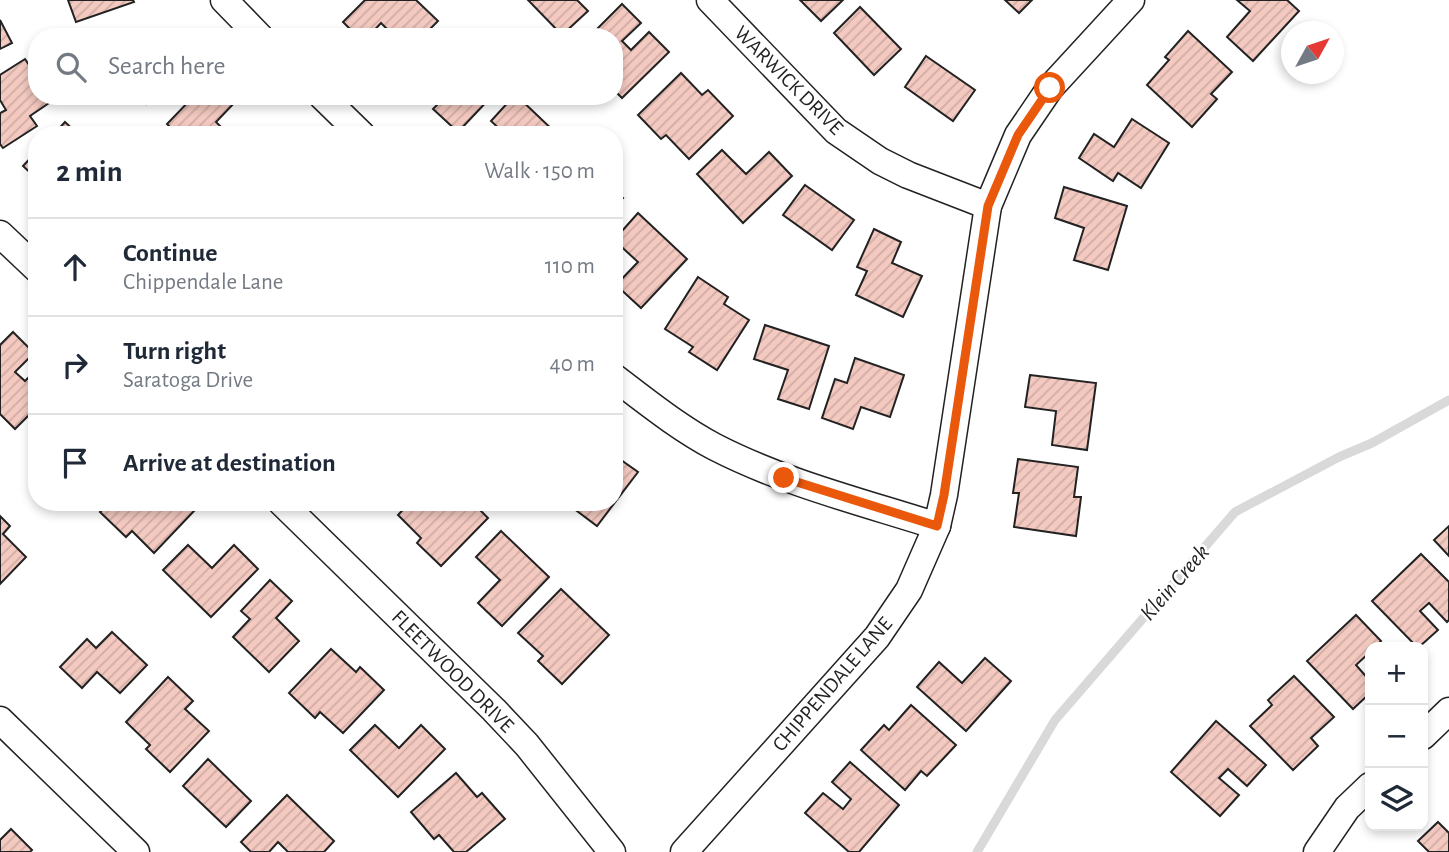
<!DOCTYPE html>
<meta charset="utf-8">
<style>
:root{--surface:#fff;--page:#f2f2f3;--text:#1f2937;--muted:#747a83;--line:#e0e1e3}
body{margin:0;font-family:"Alegreya Sans",sans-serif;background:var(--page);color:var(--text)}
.controls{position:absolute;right:21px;bottom:21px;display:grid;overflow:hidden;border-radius:14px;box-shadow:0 4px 10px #0003}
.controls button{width:63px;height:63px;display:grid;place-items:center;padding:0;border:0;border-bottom:2px solid var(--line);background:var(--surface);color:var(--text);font:35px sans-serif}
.compass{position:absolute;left:1281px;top:21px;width:63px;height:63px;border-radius:50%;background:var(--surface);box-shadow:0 4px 10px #0003;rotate:50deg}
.stop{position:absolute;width:21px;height:21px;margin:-16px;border:5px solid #ea580c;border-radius:50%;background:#fff}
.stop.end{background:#ea580c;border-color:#fff;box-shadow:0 2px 7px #0008}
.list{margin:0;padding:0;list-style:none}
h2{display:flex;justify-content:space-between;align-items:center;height:91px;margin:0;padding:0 28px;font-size:30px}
h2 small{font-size:23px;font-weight:400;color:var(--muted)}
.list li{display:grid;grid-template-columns:46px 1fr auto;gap:21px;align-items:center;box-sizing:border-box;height:98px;padding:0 28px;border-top:2px solid var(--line)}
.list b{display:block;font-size:26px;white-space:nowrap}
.list p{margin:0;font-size:23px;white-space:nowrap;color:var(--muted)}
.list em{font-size:23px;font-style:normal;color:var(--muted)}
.icon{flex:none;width:38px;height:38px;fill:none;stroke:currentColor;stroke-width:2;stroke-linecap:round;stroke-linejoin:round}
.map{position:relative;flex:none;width:1449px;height:852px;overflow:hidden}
.search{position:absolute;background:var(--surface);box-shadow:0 4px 10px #0003;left:28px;top:28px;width:595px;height:77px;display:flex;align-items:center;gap:18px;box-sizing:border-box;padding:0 24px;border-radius:28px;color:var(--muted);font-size:26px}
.panel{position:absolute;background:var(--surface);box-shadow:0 4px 10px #0003;left:28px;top:126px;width:595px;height:385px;border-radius:28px}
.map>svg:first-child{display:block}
</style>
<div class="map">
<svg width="1449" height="852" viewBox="0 0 1449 852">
<defs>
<pattern id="building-hatch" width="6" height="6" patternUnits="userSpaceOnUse" patternTransform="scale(1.75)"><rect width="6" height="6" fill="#f3c9c0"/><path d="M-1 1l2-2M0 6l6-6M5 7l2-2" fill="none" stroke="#d0aca5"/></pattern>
</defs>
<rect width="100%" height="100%" fill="#fff"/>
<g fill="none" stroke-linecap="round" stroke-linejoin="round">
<!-- stream -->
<polyline stroke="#d9d9d9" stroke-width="9" points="977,852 1055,720 1235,512 1339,457 1372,443 1449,400"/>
</g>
<!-- building -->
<g fill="url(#building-hatch)" stroke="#222" stroke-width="2">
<polygon points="68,0 133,0 134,2 76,22"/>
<polygon points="365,0 416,0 438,21 422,37 387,37 391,33 381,23 368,37 358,37 343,22"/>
<polygon points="528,0 577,0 588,11 562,35"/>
<polygon points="800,0 843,0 821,21"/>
<polygon points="1005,0 1032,0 1019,13"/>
<polygon points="1237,0 1287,0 1299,11 1253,61 1227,37 1250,11"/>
<polygon points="622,4 641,23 622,41 631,50 649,32 669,52 622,98 614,90 614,37 589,37"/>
<polygon points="860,7 901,49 874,75 834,33"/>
<polygon points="0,20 12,43 0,49"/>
<polygon points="1188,31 1232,72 1211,94 1217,99 1192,127 1147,85 1169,60 1165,57"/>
<polygon points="926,56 975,90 953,121 905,87"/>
<polygon points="25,59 37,77 37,96 49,96 52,101 30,116 37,126 3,148 0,144 0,113 6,110 0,100 0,75"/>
<polygon points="681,73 702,95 708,90 733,116 689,159 666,135 661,139 638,115"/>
<polygon points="138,96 154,96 146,104"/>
<polygon points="194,96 235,96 238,99 216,122 229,135 178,135 167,124"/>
<polygon points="430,96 492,96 458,132 433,109 438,104"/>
<polygon points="514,96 517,96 558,135 506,135 491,121"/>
<polygon points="1132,119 1169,143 1141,188 1118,173 1113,181 1079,158 1094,134 1114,147"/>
<polygon points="65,122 79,135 53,135"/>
<polygon points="722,150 746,174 769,152 792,176 743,223 697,174"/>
<polygon points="37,151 37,179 23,166"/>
<polygon points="805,185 854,220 832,250 783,215"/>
<polygon points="1064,187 1127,206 1108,270 1074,260 1084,228 1055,218"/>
<polygon points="614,190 623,198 614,207"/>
<polygon points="638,213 687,259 641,308 616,285 638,262 614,240"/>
<polygon points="874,229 901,242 892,263 922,276 903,317 856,295 867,271 857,267"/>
<polygon points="698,277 728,297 724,304 749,320 717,370 689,352 693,347 665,329"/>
<polygon points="765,325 829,346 809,409 778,399 788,370 754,359"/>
<polygon points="13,332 34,353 15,372 25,381 37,369 37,407 15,429 0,414 0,345"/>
<polygon points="855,358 904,375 890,417 861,407 853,429 822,418 835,379 847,383"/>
<polygon points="1030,375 1096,383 1087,450 1052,445 1056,411 1025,407"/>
<polygon points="614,455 638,472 597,526 565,502 614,502"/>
<polygon points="1018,459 1078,467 1074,497 1081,497 1076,536 1014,527 1019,493 1013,493"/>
<polygon points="110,502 188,502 195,510 154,553 132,531 126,537 100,512"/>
<polygon points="410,502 472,502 488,518 441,566 417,543 421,538 398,515"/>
<polygon points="0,516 10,526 3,534 26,557 0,584"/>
<polygon points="1449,526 1449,556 1434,540"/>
<polygon points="501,531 549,577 502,626 478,603 500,580 476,557"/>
<polygon points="188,545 212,568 234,545 258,569 211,617 163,570"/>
<polygon points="1421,554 1449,582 1449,620 1447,622 1429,603 1420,611 1438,630 1419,647 1417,647 1372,601"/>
<polygon points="270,580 292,601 276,618 299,641 269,672 233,637 250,619 241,611"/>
<polygon points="561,589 609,635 562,684 538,661 543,656 518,633"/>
<polygon points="1356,615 1381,641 1375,647 1370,647 1370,652 1356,665 1370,681 1370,693 1353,709 1307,661"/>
<polygon points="112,632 147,665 120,693 97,672 82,688 60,667 87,639 96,648"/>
<polygon points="331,649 356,672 360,667 384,690 343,733 320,712 315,718 289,693"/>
<polygon points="985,658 1011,681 966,731 917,687 939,662 962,683"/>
<polygon points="1294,676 1334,717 1311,738 1318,746 1293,770 1250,726 1272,705 1268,700"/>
<polygon points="168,677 193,701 185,709 209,731 170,772 146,749 150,745 126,722"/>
<polygon points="911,705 956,745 927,776 921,771 905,790 861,750 884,725 889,730"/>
<polygon points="1216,721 1266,765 1247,786 1228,769 1219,778 1239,795 1220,816 1171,772"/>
<polygon points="375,725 399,748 421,725 445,749 398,797 350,750"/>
<polygon points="208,759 251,801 226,827 183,786"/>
<polygon points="850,762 899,805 859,852 849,852 805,813 823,793 843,809 851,799 832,782"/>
<polygon points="456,773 477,797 482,793 505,819 466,852 454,852 439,835 434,839 411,812"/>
<polygon points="287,795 334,841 324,852 288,852 278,842 269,852 251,852 241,842"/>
<polygon points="1438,822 1449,833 1449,852 1429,852 1418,841"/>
<polygon points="11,829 32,850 30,852 0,852 0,840"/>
</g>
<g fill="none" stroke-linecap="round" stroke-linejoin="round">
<!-- minor casing -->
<g stroke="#222" stroke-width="29">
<g id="minor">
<polyline points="224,0 260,37"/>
<polyline points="710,0 836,131 880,161 908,175 988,206"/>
<polyline points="322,96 362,135"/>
<polyline points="0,234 37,269"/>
<path d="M614 377C647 402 679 428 715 447 785 483 862 502 937 526"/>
<polyline points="281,502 494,710 527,745 612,852"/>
<polyline points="0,720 136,852"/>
<polyline points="1423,736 1449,711"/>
<polyline points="684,852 877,637 909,590 937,526 944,495 988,206 1018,135 1050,88 1131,0"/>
<polyline points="1317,852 1347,808 1370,786"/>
</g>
</g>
<!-- minor -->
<use href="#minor" stroke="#fff" stroke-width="26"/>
</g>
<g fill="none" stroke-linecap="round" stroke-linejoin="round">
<!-- route -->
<polyline stroke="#ea580c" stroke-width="9" points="784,478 937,526 944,495 988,206 1018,135 1050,88"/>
</g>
<g text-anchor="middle" stroke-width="5" stroke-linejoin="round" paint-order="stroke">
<!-- street labels -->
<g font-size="21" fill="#222" stroke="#fff">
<text transform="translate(789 80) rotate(45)" y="7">WARWICK DRIVE</text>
<text transform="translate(453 671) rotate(45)" y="7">FLEETWOOD DRIVE</text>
<text transform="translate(832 684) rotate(-49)" y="7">CHIPPENDALE LANE</text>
</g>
<!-- water labels -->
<g font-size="23" font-style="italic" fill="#222" stroke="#fff">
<text transform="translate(1174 582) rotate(-49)" y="8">Klein Creek</text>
</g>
</g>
</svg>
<div class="controls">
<button>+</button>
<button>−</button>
<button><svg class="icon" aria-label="layers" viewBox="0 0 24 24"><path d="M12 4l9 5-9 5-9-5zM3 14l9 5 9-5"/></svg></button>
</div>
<svg class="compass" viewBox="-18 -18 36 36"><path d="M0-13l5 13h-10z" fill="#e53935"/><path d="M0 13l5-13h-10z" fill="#747a83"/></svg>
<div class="stop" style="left:1050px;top:88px"></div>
<div class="stop end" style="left:784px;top:478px"></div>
<div class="search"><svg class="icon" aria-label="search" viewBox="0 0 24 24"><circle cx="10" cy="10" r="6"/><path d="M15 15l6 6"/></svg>Search here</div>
<section class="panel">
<h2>2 min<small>Walk · 150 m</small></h2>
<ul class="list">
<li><svg class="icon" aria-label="ahead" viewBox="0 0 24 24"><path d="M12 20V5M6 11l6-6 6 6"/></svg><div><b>Continue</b><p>Chippendale Lane</p></div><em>110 m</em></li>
<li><svg class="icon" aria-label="right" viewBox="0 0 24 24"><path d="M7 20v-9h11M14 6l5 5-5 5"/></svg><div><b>Turn right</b><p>Saratoga Drive</p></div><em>40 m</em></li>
<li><svg class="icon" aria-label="arrive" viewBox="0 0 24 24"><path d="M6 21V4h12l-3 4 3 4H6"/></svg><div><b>Arrive at destination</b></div></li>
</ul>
</section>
</div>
